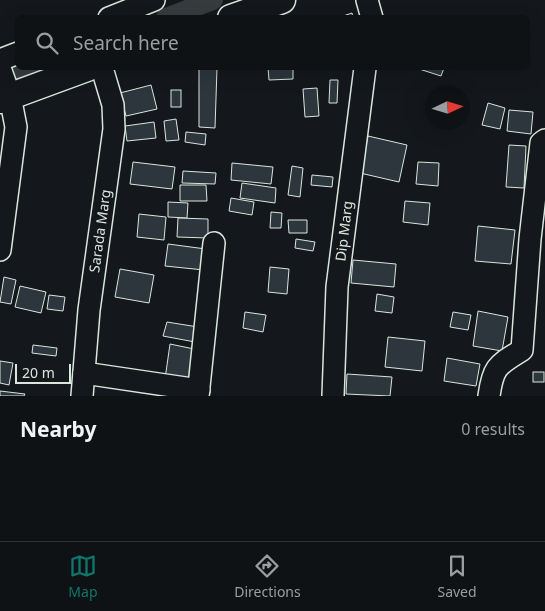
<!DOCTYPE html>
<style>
:root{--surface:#0f1215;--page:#1d2022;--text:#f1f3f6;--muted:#9b9ea0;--line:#2f3234;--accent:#0f766e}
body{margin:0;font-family:"Noto Sans",sans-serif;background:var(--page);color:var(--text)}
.compass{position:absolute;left:425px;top:85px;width:45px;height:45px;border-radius:50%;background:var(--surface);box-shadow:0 5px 20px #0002;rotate:86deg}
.scale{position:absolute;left:15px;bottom:12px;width:56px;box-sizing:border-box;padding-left:5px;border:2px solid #d8e6dc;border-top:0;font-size:14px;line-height:18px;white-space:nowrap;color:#d8e6dc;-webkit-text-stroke:4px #14181c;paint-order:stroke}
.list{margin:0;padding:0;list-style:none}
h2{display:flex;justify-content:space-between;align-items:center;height:65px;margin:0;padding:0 20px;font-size:21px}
h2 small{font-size:16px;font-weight:400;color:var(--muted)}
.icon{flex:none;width:28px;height:28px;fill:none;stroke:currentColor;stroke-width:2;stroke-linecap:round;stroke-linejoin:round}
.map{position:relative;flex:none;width:545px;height:396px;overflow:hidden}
.search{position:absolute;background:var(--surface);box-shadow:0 5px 20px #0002;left:15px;right:15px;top:15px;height:55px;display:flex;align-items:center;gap:12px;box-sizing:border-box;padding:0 18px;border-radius:8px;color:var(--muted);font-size:19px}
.sheet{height:145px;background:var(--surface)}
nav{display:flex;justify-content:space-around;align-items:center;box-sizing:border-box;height:70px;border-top:1px solid var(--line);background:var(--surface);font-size:14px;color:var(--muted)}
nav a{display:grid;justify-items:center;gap:2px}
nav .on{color:var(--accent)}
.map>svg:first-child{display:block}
</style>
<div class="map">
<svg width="545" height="396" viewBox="0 0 545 396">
<rect width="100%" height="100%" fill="#14181c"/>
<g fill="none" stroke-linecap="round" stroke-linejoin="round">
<!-- canal -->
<g stroke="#363b3e" stroke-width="20">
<polyline points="166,18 213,0"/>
<polyline points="0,80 34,68"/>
</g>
</g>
<!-- building -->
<g fill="#2c363c" stroke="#d8e6dc">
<polygon points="352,13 353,18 337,18"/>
<polygon points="199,68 217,68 215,128 199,127"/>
<polygon points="268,68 293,68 293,79 269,80"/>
<polygon points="416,68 444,68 441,76"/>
<polygon points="330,80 338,80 337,103 329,103"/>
<polygon points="151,85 157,109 126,116 120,93"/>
<polygon points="317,88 319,116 305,117 303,89"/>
<rect x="171" y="90" width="10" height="17"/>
<polygon points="488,103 505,108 500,129 482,125"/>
<polygon points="509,110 533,112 531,134 507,131"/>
<polygon points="176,119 179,140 166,141 164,121"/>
<polygon points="154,122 156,138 127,141 125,126"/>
<polygon points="186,132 206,134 205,145 185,142"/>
<polygon points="368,136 407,145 399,182 360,173"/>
<polygon points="509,145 526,146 524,188 506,187"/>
<polygon points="133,162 175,167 172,189 130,184"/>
<polygon points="418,162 439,163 438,186 416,184"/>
<polygon points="232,163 273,167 271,184 231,180"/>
<polygon points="292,166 303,168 300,197 288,195"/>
<polygon points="183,171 216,173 215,184 182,183"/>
<polygon points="312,175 333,177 332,187 311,185"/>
<polygon points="242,183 276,188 275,203 240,198"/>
<polygon points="180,185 206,185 207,201 180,201"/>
<polygon points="231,198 254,202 252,215 229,211"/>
<polygon points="405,201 430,203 428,225 403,222"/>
<polygon points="168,202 188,203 187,218 168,217"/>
<polygon points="271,212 282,213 281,228 270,228"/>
<polygon points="139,214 166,217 164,240 137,237"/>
<polygon points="178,218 208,219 208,238 177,237"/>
<polygon points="288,220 307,220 307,233 289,233"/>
<polygon points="478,226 515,230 511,264 475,261"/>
<polygon points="296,239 315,242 313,251 295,248"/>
<polygon points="168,244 206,249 204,270 165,266"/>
<polygon points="353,260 396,264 394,287 351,283"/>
<polygon points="270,267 289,269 287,294 268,292"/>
<polygon points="120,269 154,275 149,303 115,297"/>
<polygon points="4,277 16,280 11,304 0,302"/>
<polygon points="20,286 46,292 41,313 15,307"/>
<polygon points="377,294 394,297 392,313 375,311"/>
<polygon points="49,295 65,297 63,311 47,309"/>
<polygon points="478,311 508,317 502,351 473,346"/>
<polygon points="245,312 266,315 263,332 243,328"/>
<polygon points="453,312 471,315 468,330 450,327"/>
<polygon points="167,322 198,327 195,342 163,336"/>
<polygon points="388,337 425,341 422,371 385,367"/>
<polygon points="170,344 199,350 195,384 165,379"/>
<polygon points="33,345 57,348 56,356 32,353"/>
<polygon points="447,358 480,364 476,386 444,381"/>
<polygon points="0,361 13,363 9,385 0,383"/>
<rect x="533" y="372" width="11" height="10"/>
<polygon points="347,374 392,377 390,396 346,394"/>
<polygon points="0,391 25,394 24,396 0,396"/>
</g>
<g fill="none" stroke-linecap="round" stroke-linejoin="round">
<!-- minor casing -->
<g stroke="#d8e6dc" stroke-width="24">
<g id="minor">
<polyline points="367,0 372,18"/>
<polyline points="109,18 154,0"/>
<polyline points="0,60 18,53"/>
<polyline points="0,68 10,96 16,127 0,250"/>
<polyline points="84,373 199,390"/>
<polyline points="82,396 89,310 114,129 113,105 102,68"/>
<polyline points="198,396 214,243"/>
<polyline points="333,396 337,287 365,68"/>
<path d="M489 396C493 366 498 365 522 350L530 239 541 143 545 140"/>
</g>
</g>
<!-- major casing -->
<g stroke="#d8e6dc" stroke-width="29">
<g id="major">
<polyline points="231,18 282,0"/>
<polyline points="0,100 87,68"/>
</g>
</g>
<!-- minor -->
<use href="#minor" stroke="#14181c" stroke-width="21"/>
<!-- major -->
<use href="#major" stroke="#14181c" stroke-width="26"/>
</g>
<g text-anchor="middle" stroke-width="4" stroke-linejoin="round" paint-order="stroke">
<!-- street labels -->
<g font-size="14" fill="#d8e6dc" stroke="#14181c">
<text transform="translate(100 231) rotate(-82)" y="5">Sarada Marg</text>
<text transform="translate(344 231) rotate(-83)" y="5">Dip Marg</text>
</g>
</g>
</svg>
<svg class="compass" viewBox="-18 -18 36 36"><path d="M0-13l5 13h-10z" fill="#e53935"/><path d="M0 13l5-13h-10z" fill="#9b9ea0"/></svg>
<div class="scale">20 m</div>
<div class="search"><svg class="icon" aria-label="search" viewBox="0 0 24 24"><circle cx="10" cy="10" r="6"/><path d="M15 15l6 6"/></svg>Search here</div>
</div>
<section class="sheet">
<h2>Nearby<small>0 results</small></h2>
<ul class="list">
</ul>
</section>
<nav>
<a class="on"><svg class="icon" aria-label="map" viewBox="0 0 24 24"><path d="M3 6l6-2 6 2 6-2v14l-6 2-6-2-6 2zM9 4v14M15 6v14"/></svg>Map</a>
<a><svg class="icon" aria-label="directions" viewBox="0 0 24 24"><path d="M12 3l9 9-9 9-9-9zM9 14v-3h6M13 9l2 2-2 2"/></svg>Directions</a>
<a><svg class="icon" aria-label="saved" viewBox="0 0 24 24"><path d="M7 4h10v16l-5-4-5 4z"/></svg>Saved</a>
</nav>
